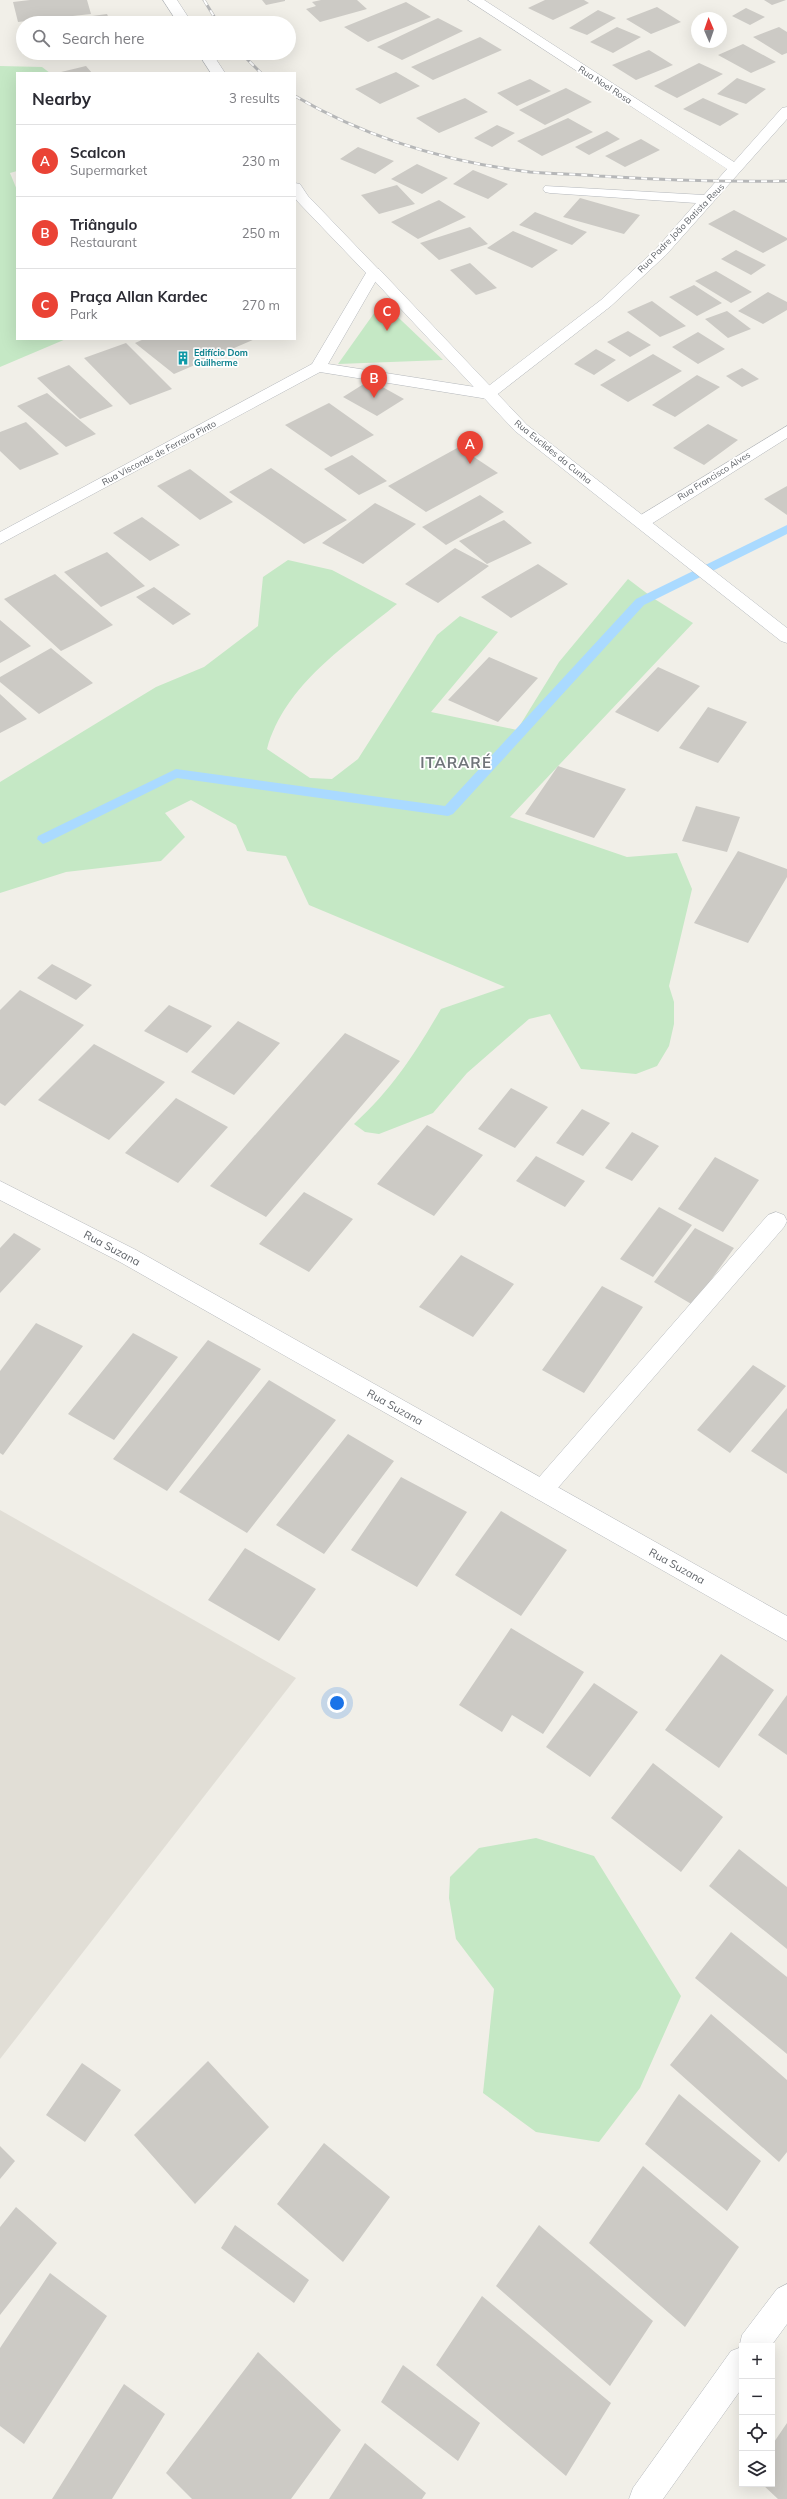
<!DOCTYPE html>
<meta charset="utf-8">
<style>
body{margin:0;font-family:Mulish,sans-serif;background:#f2f2f3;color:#2b2b33}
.controls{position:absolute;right:12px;bottom:12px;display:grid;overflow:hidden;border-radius:0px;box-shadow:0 4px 16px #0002}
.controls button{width:36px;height:36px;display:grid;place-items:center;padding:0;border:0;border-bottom:1px solid #e1e1e2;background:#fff;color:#2b2b33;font:20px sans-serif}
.compass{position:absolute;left:691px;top:12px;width:36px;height:36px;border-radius:50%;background:#fff;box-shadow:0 4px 16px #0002;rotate:358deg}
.you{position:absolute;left:337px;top:1703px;width:14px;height:14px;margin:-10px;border:3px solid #fff;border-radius:50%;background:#1a73e8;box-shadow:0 0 0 6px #1a73e833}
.badge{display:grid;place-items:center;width:26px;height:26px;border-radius:50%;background:#ea4335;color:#fff;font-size:13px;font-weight:700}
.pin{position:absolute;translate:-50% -33px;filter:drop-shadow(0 1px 2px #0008)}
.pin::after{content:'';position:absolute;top:21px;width:14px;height:12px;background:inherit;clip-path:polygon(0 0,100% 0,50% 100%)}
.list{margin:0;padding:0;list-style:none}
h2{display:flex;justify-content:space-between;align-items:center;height:52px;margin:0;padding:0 16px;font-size:17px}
h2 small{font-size:13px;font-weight:400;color:#7c7c81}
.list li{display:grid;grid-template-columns:26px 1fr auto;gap:12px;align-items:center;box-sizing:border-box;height:72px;padding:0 16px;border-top:1px solid #e1e1e2}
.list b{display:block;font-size:15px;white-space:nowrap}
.list p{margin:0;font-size:13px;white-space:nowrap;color:#7c7c81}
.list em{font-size:13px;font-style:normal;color:#7c7c81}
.icon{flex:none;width:22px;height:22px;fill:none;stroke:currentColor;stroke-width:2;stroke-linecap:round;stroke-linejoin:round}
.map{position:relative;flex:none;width:787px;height:2499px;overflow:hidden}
.search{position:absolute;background:#fff;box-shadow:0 4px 16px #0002;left:16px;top:16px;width:280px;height:44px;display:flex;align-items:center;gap:10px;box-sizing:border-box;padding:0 14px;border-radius:22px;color:#7c7c81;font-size:15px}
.panel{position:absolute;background:#fff;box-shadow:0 4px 16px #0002;left:16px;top:72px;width:280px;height:268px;border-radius:0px}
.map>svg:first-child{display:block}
.education{fill:#e1ded6}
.green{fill:#c5e8c5}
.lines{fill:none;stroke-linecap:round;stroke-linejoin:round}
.stream{fill:#aadaff;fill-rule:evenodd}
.building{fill:#cccac5}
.service-casing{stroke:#b5b8bc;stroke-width:1}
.minor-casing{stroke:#b5b8bc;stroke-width:1}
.tertiary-casing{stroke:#b5b8bc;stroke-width:1}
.secondary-casing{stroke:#b6babf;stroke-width:1}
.service{fill:#fff;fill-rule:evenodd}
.minor{fill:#fff;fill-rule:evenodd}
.tertiary{fill:#fff;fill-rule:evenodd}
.secondary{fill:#fff;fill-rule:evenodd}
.rail-casing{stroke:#b6b7b8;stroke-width:3}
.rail{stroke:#fff;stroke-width:2;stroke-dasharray:6;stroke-linecap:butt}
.labels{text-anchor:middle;stroke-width:3.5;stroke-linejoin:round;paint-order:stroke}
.far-street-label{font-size:9px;fill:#5f6368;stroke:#fff}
.far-culture-label{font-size:9px;font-weight:bold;fill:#0d838f;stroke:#fff;text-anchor:start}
.street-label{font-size:11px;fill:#5f6368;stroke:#fff}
.district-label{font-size:15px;font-weight:bold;letter-spacing:1px;fill:#70757a;stroke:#fff}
</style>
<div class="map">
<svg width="787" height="2499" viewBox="0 0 787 2499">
<rect width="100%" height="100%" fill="#f1efe8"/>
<path class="education" d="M 0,1510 L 296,1678 L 0,2059 Z"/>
<path class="green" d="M 0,66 L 42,67 L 50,73 L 17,73 L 17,171 L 10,173 L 17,190 L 17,339 L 66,339 L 0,367 Z
M 382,302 L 443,360 L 338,364 Z
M 288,560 L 332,570 L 397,604 C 347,645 285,684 267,749 L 310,778 L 332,779 L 358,759 L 437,635 L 460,616 L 498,632 L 431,712 L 517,730 L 559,662 L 628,579 L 653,598 L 693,623 L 510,817 L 627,857 L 677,853 L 692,889 L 669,986 L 674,1002 L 674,1024 L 669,1046 L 657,1066 L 636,1074 L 581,1069 L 550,1014 L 529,1019 L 467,1073 L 433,1113 L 379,1134 L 365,1132 L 354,1124 C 393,1088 414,1055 441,1009 L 505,987 L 309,905 L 286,856 L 247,851 L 236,825 L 191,800 L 165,813 L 185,837 L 161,861 L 66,872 L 0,893 L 0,782 L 156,687 L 204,667 L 258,626 L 263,577 Z
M 536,1838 L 594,1856 L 681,1996 L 640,2088 L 599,2142 L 536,2132 L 483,2093 L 494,1989 L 456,1939 L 449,1898 L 450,1877 L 479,1848 Z"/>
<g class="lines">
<path class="stream" d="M 787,525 L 787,534 L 644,605 L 453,814 L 448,816 L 177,778 L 48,842 L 43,844 L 37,839 L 38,836 L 176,769 L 445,806 L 636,599 Z"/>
</g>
<path class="building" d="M 30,0 L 87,0 L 91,14 L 18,22 L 13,2 Z
M 262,0 L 285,0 L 285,1 L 266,5 Z
M 321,0 L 357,0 L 367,9 L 320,22 L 306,9 L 316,6 L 312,2 Z
M 545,0 L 584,0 L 589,3 L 553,20 L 528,8 Z
M 764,0 L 786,0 L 772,5 Z
M 406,2 L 431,17 L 368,42 L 344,27 Z
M 657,7 L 681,22 L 651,34 L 626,19 Z
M 746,8 L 765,17 L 750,25 L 732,16 Z
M 598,10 L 616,18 L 587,35 L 569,28 Z
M 107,14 L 111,23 L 56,23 L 55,21 Z
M 438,18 L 463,31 L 402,60 L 377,47 Z
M 617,27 L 641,37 L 613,53 L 590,42 Z
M 779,27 L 787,32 L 787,53 L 782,55 L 753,37 Z
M 480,37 L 502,50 L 433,80 L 411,67 Z
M 743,44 L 776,62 L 751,73 L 718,55 Z
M 649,50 L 673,65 L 636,80 L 612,65 Z
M 699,63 L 723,74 L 677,98 L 654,86 Z
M 86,66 L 92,73 L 61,73 L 61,72 Z
M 396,72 L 420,86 L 380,104 L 355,89 Z
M 737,78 L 766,89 L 746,104 L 717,94 Z
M 530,79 L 551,91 L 517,106 L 497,93 Z
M 566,88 L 592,102 L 545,125 L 519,110 Z
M 465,98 L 488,112 L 439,133 L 416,118 Z
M 703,98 L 739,114 L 720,126 L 683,109 Z
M 568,118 L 593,132 L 542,156 L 517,141 Z
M 497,125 L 515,133 L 492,147 L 474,138 Z
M 607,131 L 620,139 L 589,155 L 575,147 Z
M 641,139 L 660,150 L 625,167 L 605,156 Z
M 358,147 L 394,161 L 375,174 L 340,159 Z
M 417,164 L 448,178 L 422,194 L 391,179 Z
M 473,170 L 508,184 L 488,199 L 453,184 Z
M 397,185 L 415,204 L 379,214 L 361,195 Z
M 580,198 L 640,215 L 624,234 L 563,217 Z
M 439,200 L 466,217 L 418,239 L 391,222 Z
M 734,210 L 787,238 L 787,240 L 763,253 L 708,224 Z
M 535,212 L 587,232 L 572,245 L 519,225 Z
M 470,227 L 488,244 L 439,260 L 420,243 Z
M 513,231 L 558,250 L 532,268 L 487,248 Z
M 736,250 L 766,265 L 751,275 L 721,259 Z
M 470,263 L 497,288 L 476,295 L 450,270 Z
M 716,271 L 752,292 L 731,303 L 695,281 Z
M 694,285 L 722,303 L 697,316 L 669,297 Z
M 768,292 L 787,302 L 787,310 L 763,324 L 738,311 Z
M 652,301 L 686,326 L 660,337 L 627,312 Z
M 727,311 L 751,329 L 728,338 L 705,319 Z
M 628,331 L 651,345 L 630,357 L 607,342 Z
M 698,332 L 725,349 L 698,364 L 672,347 Z
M 144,339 L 255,339 L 174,374 L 135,343 Z
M 126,343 L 172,389 L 130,405 L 84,358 Z
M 596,349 L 616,360 L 594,375 L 574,364 Z
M 653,354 L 682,371 L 628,402 L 600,385 Z
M 69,365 L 113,406 L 80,419 L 37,378 Z
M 742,368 L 759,379 L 742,387 L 726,376 Z
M 697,375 L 720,387 L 675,417 L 652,405 Z
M 370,380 L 404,399 L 377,416 L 343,397 Z
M 47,393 L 96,434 L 66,447 L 17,406 Z
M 329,403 L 374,435 L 331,457 L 285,425 Z
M 26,422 L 59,454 L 20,470 L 0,451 L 0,432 Z
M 708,424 L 738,440 L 704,465 L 673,448 Z
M 459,447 L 498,473 L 426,512 L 388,486 Z
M 352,455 L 387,481 L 359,495 L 324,469 Z
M 271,468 L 347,520 L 304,544 L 229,492 Z
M 190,469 L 233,502 L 200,520 L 157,486 Z
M 787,486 L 787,515 L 764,499 Z
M 480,495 L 504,512 L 446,545 L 422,527 Z
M 375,503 L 416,524 L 363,564 L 322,543 Z
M 142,517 L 180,545 L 150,561 L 113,533 Z
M 504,520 L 532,543 L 487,564 L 459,541 Z
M 455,548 L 489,566 L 438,603 L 405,584 Z
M 107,552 L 145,586 L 101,607 L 64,572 Z
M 538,564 L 568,584 L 511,618 L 481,597 Z
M 55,574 L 113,625 L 61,651 L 4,599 Z
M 154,587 L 191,614 L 173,625 L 136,597 Z
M 0,620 L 31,646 L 0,663 Z
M 51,648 L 93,683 L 39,714 L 0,682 L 0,677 Z
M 489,657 L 538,678 L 498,722 L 448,700 Z
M 658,667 L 700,686 L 658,732 L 615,712 Z
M 0,694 L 27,719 L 0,733 Z
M 708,707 L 747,722 L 718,763 L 679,748 Z
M 558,766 L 626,789 L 594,838 L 525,814 Z
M 696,806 L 740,817 L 727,852 L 682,841 Z
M 738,851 L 787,869 L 787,877 L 748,943 L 694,923 Z
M 52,964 L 92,985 L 76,1000 L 37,978 Z
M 20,990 L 84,1025 L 5,1106 L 0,1103 L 0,1010 Z
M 169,1005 L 212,1026 L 187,1053 L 144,1031 Z
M 238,1021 L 280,1043 L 234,1095 L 191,1072 Z
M 345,1033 L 400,1061 L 266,1217 L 210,1186 Z
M 94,1044 L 165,1082 L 109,1140 L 38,1100 Z
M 511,1088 L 548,1107 L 515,1148 L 478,1129 Z
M 176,1098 L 228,1127 L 178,1183 L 125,1153 Z
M 582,1109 L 610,1123 L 583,1156 L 556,1143 Z
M 427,1125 L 483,1155 L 434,1216 L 377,1184 Z
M 632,1132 L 659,1146 L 632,1181 L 605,1168 Z
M 536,1156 L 585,1181 L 565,1207 L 516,1181 Z
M 715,1157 L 759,1180 L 723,1232 L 678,1209 Z
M 304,1192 L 353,1219 L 309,1272 L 259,1244 Z
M 659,1207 L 692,1225 L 653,1277 L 620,1259 Z
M 695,1228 L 734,1248 L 693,1305 L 654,1282 Z
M 14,1233 L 41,1249 L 0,1293 L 0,1248 Z
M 461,1255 L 514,1284 L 473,1337 L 419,1307 Z
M 602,1286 L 643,1307 L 584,1393 L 542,1370 Z
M 36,1323 L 83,1346 L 3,1455 L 0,1453 L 0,1371 Z
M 133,1333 L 178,1357 L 114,1440 L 68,1414 Z
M 208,1340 L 261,1369 L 167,1491 L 113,1459 Z
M 753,1365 L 786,1386 L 730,1453 L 697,1430 Z
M 269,1380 L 336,1420 L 247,1533 L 179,1492 Z
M 787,1408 L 787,1474 L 751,1451 Z
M 348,1434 L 394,1461 L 324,1554 L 276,1525 Z
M 401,1477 L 467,1512 L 417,1587 L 351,1550 Z
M 501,1511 L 567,1550 L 521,1616 L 455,1575 Z
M 245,1548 L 316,1589 L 279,1641 L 208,1600 Z
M 511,1628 L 584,1672 L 543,1734 L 512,1715 L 502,1732 L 459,1705 Z
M 721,1654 L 774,1690 L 719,1768 L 665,1730 Z
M 594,1683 L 638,1712 L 590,1777 L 546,1747 Z
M 787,1695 L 787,1755 L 758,1735 Z
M 653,1763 L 723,1817 L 681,1872 L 611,1818 Z
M 739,1849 L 787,1887 L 787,1949 L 709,1886 Z
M 731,1932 L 787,1977 L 787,2054 L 695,1978 Z
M 711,2014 L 787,2080 L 787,2152 L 779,2162 L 670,2065 Z
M 208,2061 L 269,2127 L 195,2204 L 134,2135 Z
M 82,2063 L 121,2090 L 85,2142 L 46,2115 Z
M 679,2094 L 761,2161 L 727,2211 L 645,2144 Z
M 324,2143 L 390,2197 L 343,2262 L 277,2204 Z
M 0,2146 L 15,2161 L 0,2179 Z
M 643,2166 L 739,2247 L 685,2327 L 589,2243 Z
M 16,2207 L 57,2243 L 0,2315 L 0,2227 Z
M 235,2225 L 309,2280 L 294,2303 L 221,2248 Z
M 539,2225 L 653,2321 L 610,2386 L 496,2286 Z
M 50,2273 L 107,2316 L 24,2444 L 0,2426 L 0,2348 Z
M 482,2296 L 611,2403 L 566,2476 L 436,2365 Z
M 258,2352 L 341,2430 L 291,2499 L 192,2499 L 166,2473 Z
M 403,2365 L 480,2423 L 458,2461 L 381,2402 Z
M 124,2384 L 165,2414 L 112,2499 L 52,2499 Z
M 787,2423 L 787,2499 L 778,2499 L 762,2484 L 772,2484 L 772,2445 Z
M 365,2443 L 426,2493 L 422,2499 L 329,2499 Z"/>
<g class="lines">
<g class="service-casing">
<path id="service" d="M 776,1212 L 784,1215 L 787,1221 L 784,1227 L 550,1497 L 542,1501 L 534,1497 L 530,1490 L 534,1483 L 768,1215 Z"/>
</g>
<g class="minor-casing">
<path id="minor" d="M 468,0 L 484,0 L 734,162 L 782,108 L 787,107 L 787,119 L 666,255 L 611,306 L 494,397 L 488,399 L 480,394 L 482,391 L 601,300 L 656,249 L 696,203 L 550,193 L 545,192 L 543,189 L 545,186 L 704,195 L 727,169 Z
M 787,426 L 787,438 L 648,526 L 636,526 L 634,522 L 636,518 Z
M 0,1181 L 136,1250 L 787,1616 L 787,1641 L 120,1262 L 0,1200 Z
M 787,2284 L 787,2324 L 771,2346 L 742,2346 L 742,2388 L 663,2499 L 629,2499 L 633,2488 L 731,2351 L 739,2348 L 742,2335 L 777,2289 Z"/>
</g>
<g class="tertiary-casing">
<path id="tertiary" d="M 163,0 L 177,0 L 192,23 L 178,23 Z
M 198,53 L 212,53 L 225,73 L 211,73 Z
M 295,183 L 300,184 L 308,196 L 381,272 L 328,364 L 488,389 L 496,394 L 494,397 L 488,399 L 320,372 L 0,544 L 0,532 L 312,364 L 366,273 L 298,202 L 295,198 Z"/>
</g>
<g class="secondary-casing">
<path id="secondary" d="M 374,268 L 379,269 L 527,425 L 787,628 L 787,643 L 781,641 L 515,431 L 369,275 L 367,272 L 369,269 Z"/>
</g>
<use href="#service" class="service"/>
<use href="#minor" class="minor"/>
<use href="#tertiary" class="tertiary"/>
<use href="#secondary" class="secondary"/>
<g class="rail-casing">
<path id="rail" d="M 204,0 L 218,23
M 241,53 L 261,73
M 295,96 C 367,138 447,162 530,172 C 553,174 576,174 599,176 C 662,180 724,182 787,181"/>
</g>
<use href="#rail" class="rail"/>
</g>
<defs>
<g id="building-bare" transform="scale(1.08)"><path d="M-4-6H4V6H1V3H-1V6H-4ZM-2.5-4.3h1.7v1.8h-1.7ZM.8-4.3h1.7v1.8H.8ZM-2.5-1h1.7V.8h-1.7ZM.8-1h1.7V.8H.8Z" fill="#0f9aa8" stroke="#fff" stroke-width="2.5" paint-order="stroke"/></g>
</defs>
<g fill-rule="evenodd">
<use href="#building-bare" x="183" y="358"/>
</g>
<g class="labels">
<g class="far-street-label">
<text transform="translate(605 85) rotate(33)" y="3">Rua Noel Rosa</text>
<text transform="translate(681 228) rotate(-46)" y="3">Rua Padre João Batista Reus</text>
<text transform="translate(553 452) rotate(39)" y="3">Rua Euclides da Cunha</text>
<text transform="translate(159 453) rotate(-28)" y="3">Rua Visconde de Ferreira Pinto</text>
<text transform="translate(714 476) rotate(-32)" y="3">Rua Francisco Alves</text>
</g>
<g class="far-culture-label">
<text x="194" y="356">Edifício Dom<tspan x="194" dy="10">Guilherme</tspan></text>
</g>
<g class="street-label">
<text transform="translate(112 1248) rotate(28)" y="4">Rua Suzana</text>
<text transform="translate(395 1407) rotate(29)" y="4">Rua Suzana</text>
<text transform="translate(677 1566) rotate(29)" y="4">Rua Suzana</text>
</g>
<g class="district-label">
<text x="456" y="768">ITARARÉ</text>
</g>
</g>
</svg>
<div class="controls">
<button>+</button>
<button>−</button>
<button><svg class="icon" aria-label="locate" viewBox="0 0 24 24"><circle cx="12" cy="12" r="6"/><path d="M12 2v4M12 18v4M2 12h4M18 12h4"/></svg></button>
<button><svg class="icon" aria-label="layers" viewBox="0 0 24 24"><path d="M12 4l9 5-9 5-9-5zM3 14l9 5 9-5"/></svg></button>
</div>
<svg class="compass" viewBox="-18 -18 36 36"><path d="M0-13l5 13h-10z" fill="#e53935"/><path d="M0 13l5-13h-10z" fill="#7c7c81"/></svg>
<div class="you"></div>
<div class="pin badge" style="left:470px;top:464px">A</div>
<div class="pin badge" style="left:374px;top:398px">B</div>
<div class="pin badge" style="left:387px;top:331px">C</div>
<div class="search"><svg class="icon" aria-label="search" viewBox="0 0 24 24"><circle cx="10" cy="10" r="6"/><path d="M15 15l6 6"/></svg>Search here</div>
<section class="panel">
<h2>Nearby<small>3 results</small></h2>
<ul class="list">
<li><span class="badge">A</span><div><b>Scalcon</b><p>Supermarket</p></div><em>230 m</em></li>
<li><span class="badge">B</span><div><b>Triângulo</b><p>Restaurant</p></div><em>250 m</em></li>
<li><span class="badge">C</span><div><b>Praça Allan Kardec</b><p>Park</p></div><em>270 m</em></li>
</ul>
</section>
</div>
